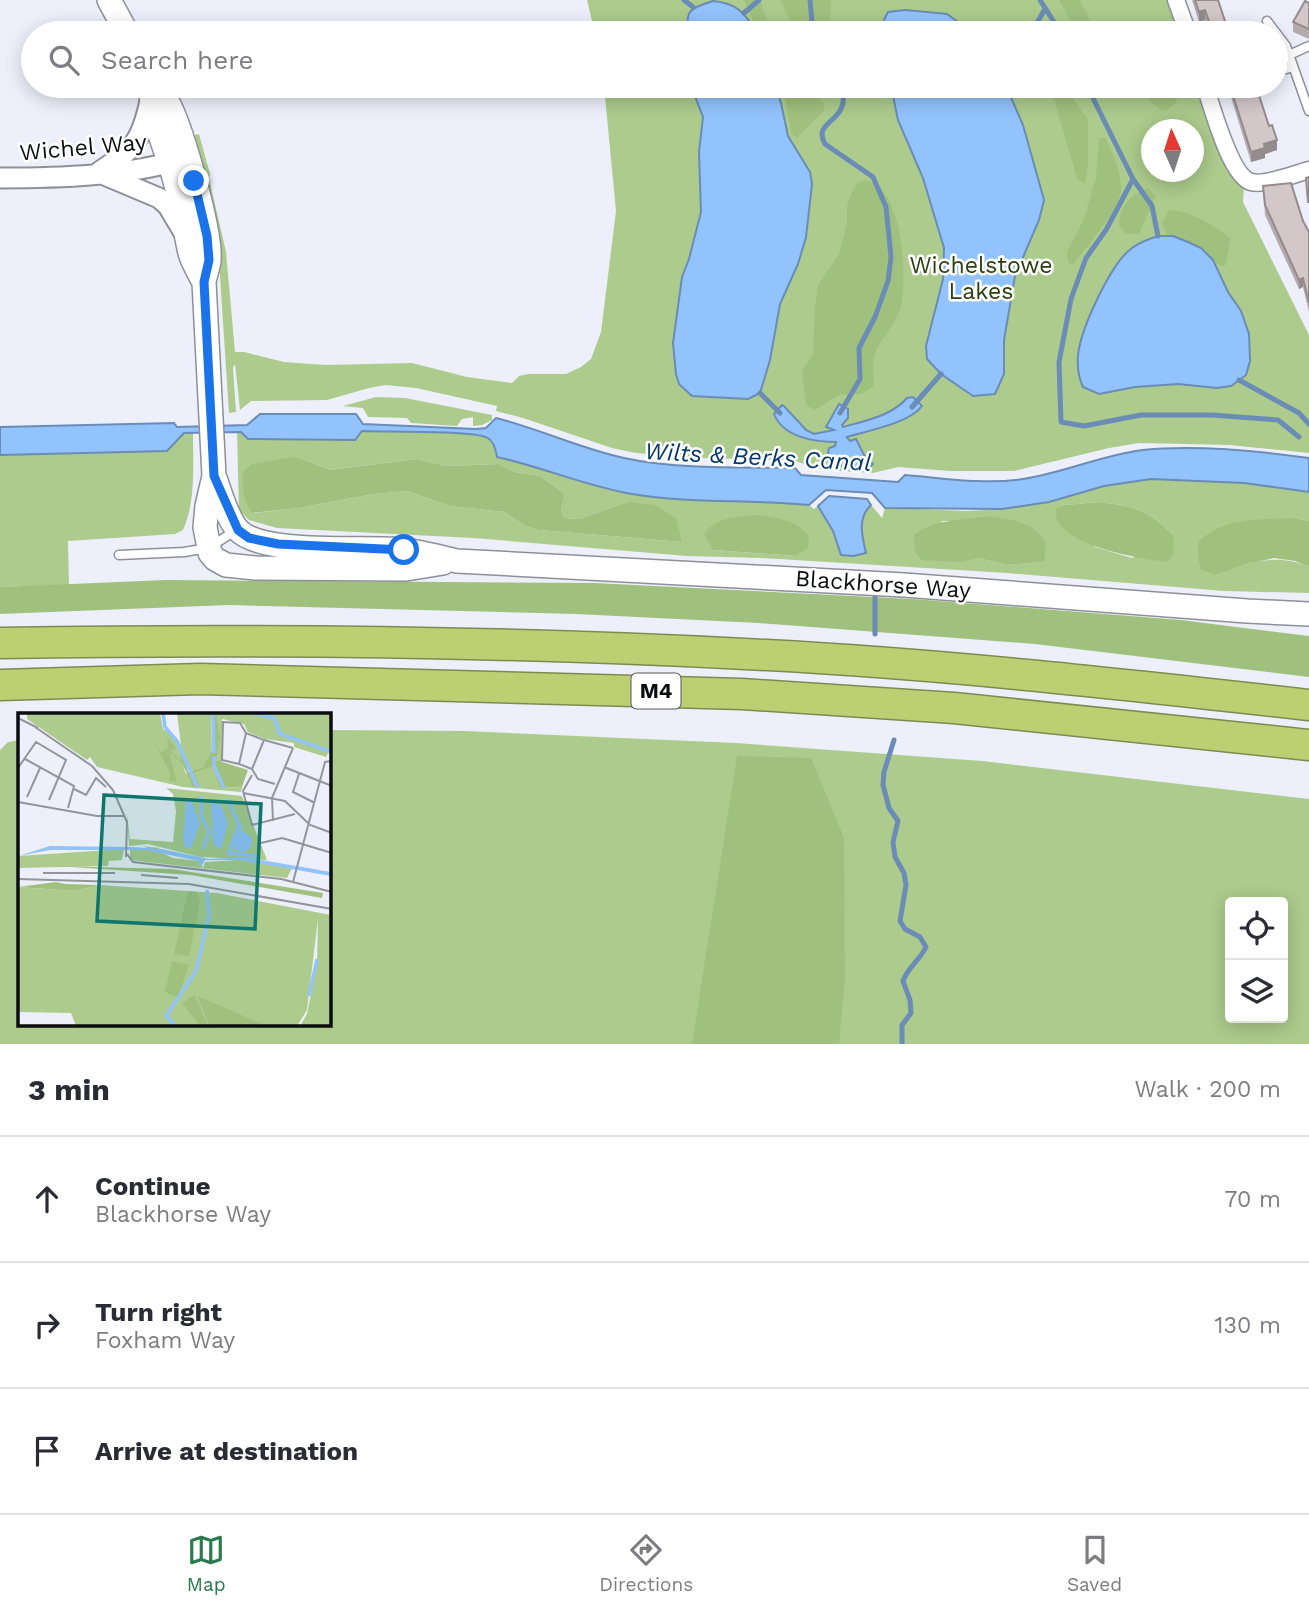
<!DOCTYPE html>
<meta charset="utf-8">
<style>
body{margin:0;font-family:"Work Sans",sans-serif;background:#f7f7f7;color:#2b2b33}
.controls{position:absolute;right:21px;bottom:21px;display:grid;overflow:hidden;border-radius:7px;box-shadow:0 4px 18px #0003}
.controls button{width:63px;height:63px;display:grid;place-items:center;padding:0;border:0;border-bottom:2px solid #e1e1e2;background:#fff;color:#2b2b33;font:35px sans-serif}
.compass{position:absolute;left:1141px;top:119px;width:63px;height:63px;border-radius:50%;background:#fff;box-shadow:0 4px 18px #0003;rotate:357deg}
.stop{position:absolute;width:21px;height:21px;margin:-16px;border:5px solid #1a73e8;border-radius:50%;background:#fff}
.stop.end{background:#1a73e8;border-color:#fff;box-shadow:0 2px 7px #0008}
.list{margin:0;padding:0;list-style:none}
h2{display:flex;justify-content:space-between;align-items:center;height:91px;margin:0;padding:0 28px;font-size:30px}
h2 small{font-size:23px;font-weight:400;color:#7c7c81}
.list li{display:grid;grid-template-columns:46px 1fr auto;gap:21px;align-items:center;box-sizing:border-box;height:126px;padding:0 28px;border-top:2px solid #e1e1e2}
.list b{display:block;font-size:26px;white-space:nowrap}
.list p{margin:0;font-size:23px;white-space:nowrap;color:#7c7c81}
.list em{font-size:23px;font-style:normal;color:#7c7c81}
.icon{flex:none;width:38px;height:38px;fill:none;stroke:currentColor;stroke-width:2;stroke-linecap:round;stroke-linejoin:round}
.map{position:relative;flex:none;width:1309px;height:1044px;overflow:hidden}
.search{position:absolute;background:#fff;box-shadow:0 4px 18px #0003;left:21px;right:21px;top:21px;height:77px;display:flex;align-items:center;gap:18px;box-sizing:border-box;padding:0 24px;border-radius:38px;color:#7c7c81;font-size:26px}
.sheet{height:469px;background:#fff}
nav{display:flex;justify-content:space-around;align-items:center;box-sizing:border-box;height:98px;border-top:2px solid #e1e1e2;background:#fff;font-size:19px;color:#7c7c81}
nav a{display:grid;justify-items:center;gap:4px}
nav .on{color:#297b4d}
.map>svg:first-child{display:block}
.green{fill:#accb8c;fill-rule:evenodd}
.forest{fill:#a0c17e}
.water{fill:#93c3fd;stroke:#6a8cb6;stroke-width:2}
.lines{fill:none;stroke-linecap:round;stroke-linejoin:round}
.stream{stroke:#6a8cb6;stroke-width:5}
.service-casing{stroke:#8e9099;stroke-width:11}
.minor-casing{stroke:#8e9099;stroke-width:19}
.tertiary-casing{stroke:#8e9099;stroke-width:23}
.secondary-casing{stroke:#8e9099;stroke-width:26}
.motorway-casing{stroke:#808a50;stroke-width:33}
.service{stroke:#fff;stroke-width:8}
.minor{stroke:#fff;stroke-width:16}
.tertiary{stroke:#fff;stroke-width:19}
.secondary{stroke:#fff;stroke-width:23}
.motorway{stroke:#bece72;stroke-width:30}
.wall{fill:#b5abae}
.shaded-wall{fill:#948b8d}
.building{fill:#d3c7ca;stroke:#948b8d;stroke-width:2}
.route{stroke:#1a73e8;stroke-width:9}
.labels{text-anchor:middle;stroke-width:5;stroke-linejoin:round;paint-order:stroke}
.shield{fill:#fff;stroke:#555658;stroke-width:2}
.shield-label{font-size:21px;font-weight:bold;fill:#0c0d10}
.street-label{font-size:23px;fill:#0c0d10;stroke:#fff}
.park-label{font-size:23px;fill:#2a3e0e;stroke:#fff}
.water-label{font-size:24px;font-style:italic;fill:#06386c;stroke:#fff}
.inset-river{fill:none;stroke:#93c3fd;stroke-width:3.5}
.inset-road{fill:none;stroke:#93959c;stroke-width:2}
.view{fill:#0f766e;fill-opacity:0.15;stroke:#0f766e;stroke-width:3.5}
.inset-edge{fill:none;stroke:#0c0d10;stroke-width:3.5}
</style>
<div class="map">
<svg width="1309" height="1044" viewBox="0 0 1309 1044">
<rect width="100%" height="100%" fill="#edf0fa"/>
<path class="green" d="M 587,0 L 1167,0 L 1179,33 L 595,33 Z
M 604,86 L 1198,86 L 1233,176 L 1244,187 L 1243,202 L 1309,335 L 1309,453 L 1229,445 L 1139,443 L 1109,448 L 1014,471 L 950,471 L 898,467 L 873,473 L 823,470 L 792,460 L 698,458 L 636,453 L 612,448 L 523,418 L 496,411 L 497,406 L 416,388 L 385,385 L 369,388 L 327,400 L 251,401 L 240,410 L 235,364 L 233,368 L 236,412 L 229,413 L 219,261 L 190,136 L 199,134 L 210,174 L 209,178 L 226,252 L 235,352 L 244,352 L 284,362 L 325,365 L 412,363 L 467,377 L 512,383 L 519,376 L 528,374 L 566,374 L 581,367 L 591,359 L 601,332 L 616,211 ZM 1152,130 L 1194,130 L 1194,172 L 1152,172 Z
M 376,397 L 405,398 L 492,415 L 492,420 L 482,425 L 473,426 L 473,417 L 462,419 L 457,426 L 411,423 L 407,418 L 368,417 L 363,408 L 343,406 Z
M 362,431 C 383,432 475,430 488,438 C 494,442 496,450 497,457 L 533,465 L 600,487 L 633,494 L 678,499 L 779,502 L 809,505 L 814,509 L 818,506 L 833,531 L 841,555 L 866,553 C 862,535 857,519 871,505 L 882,518 L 885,508 L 894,508 L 966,511 L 1002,509 L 1104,486 L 1151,479 L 1244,483 L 1309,492 L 1309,521 L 1296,518 L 1216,575 C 1248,563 1277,552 1309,567 L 1309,593 L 1224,591 L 1007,573 L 761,558 L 687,556 L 473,538 L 277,528 L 249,520 L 239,510 L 237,432 L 241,432 L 248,439 L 354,440 ZM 416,459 L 447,466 L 498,464 L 515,472 L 540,476 L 565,494 L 561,511 L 565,518 L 579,519 L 628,502 L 682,542 L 539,530 L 525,526 L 504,512 L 450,506 L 407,491 L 374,494 L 298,508 L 253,513 L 305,460 L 330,470 ZM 1099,502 C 1134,506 1149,510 1174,536 L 1132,558 L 1095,547 L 1065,505 ZM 984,516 L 1042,562 L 1007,565 L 978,558 L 941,521 L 959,521 ZM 807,548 L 796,556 L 713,550 Z
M 184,433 L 193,433 C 193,464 196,501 183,530 L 175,534 L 68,541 L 69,585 L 0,587 L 0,455 Z
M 329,730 L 465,731 L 736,743 L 982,761 L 1309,799 L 1309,1044 L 0,1044 L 0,750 L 8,742 L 19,740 L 19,1025 L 329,1025 ZM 1230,902 L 1283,902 L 1283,1018 L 1230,1018 Z"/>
<path class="forest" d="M 744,0 L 760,0 L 772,33 L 759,33 Z
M 780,0 L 831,0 L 830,27 L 835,33 L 795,33 L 793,25 Z
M 1059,0 L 1080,0 L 1096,33 L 1077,33 Z
M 780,86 C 805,86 816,81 825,109 L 797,138 L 791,133 L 785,96 Z
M 1047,86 L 1065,86 L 1088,120 L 1088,165 L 1085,184 L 1077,178 L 1055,103 Z
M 1140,86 L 1176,86 L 1180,92 L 1175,103 L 1167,110 L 1162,110 L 1153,104 L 1138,88 Z
M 1099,138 L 1105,138 C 1113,153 1122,173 1121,191 C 1120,208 1085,249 1073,265 L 1068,262 L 1067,252 L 1084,219 L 1096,178 Z
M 864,180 C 903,187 906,269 902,300 C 899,323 883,335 875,353 C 871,363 874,375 874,386 L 861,394 L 839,395 L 815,410 L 806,405 L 802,371 L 813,354 L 815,308 L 818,285 L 839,254 L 847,224 L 847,207 L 850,196 L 856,184 Z
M 1148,188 L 1156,196 L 1139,234 L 1126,234 L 1119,226 C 1120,206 1130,195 1148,188 Z
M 1169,210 C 1192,211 1213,225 1231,239 L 1225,266 L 1220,266 L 1201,248 L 1166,233 L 1162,223 Z
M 293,457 L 305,460 L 330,470 L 416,459 L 447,466 L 498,464 L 515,472 L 540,476 L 565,494 L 561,511 L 565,518 L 579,519 L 628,502 L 654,505 L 676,518 L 682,542 L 539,530 L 525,526 L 504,512 L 450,506 L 407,491 L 374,494 L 298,508 L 252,513 C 243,501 242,486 243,472 L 252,464 Z
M 1099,502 C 1134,506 1149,510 1174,536 L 1173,555 L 1167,562 C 1141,559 1050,545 1056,509 L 1065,505 Z
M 758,515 C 778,518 794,520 809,535 L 808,548 L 796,556 L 713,550 L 704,534 C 716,517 739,516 758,515 Z
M 984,516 C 1003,518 1036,521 1045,542 C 1046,547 1045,555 1045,560 L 1042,562 L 1007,565 L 978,558 L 959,562 L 921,560 L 915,551 L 914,535 C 935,519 958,521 984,516 Z
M 1296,518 L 1309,521 L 1309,567 L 1295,561 L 1274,558 L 1247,564 L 1216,575 L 1201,570 L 1198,557 L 1198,542 C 1226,516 1260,520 1296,518 Z
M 166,580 L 595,583 L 913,599 L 1181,620 L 1309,636 L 1309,677 L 1035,644 L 758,623 L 576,614 L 229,605 L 0,614 L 0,587 Z
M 737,756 L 811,758 L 844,838 L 845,980 L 839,1044 L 692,1044 Z"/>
<path class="water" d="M 713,1 C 736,3 746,13 756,33 L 689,33 C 684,9 692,8 713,1 Z
M 905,10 L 947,14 L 973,33 L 882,33 L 884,20 L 888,12 Z
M 691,86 L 775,86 L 781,103 L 788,136 L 810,172 L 812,184 L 806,237 L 798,264 L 780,304 L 770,360 L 760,393 L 748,399 L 692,396 L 679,384 L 676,374 L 673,343 L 682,277 L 689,259 L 701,212 L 699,152 L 703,117 Z
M 891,86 L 1006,86 L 1023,125 L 1044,200 L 1039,220 L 1015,276 L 1004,340 L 1004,374 L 995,394 L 973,396 L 941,374 L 927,359 L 926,346 L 943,279 L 944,248 L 923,178 L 898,120 Z
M 1158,236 L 1173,236 L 1188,242 L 1201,248 L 1213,260 L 1228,292 L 1241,311 L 1249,334 L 1250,361 L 1246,375 L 1231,386 L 1217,388 L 1178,384 L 1135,387 L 1099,394 L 1083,387 C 1078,376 1077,366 1078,355 C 1081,328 1111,263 1132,248 C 1140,242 1149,239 1158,236 Z
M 913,397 L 922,406 C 910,423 867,431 847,437 L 850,441 L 856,439 L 864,455 L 873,464 L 869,468 L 832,465 L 827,459 L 829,448 L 835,446 L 836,442 C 814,442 783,437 774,414 L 782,405 L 784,406 L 806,430 L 814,434 L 834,430 L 826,427 L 839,404 L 848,409 L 848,418 L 842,425 L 843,427 C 864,421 892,416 907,398 Z
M 260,414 L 356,414 L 363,424 L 476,429 L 486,428 L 496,418 C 540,429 581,449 624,458 C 680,470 739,467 795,468 L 801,475 L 898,482 L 905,475 C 943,478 984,485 1023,479 C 1063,473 1102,455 1143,450 C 1193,445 1259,451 1309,458 L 1309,492 L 1244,483 L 1151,479 L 1104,486 L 1049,502 L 1002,509 L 885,508 L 872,493 L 826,490 L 809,505 C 750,499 690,504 632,494 C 585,486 543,467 497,457 C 496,450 494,442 488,438 C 474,430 383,432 362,431 L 355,440 L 248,439 L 241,432 L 184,433 L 167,451 L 0,455 L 0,427 L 174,423 L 177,427 L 247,425 Z
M 829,496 L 867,499 L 871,505 C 857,518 862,536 866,553 L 853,556 L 841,555 L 833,531 L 818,506 Z"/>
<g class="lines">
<path class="stream" d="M 684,0 L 693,7
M 810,0 L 813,33
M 1040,0 L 1061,33
M 744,13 L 759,0
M 1031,33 L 1045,9
M 1087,86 L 1133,179 L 1152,206 L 1158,236
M 1133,179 L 1106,230 L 1086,258 L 1071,299 L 1059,362 L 1061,422 L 1084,426 L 1141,415 L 1212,415 L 1278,420 L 1299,437
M 1239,380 L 1299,413 L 1309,424
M 760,393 L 780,413
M 912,407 L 941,374
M 840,413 L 860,379 L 859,348 L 875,317 L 888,281 L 891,257 L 886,207 L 873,177 L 825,144 C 811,119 852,124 842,86
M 875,634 L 875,598
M 894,740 L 884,772 L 883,785 L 889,808 L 898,821 L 893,842 L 895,857 L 904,873 L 906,885 L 900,921 L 905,929 L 920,937 L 926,947 C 920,960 908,967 903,981 L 910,1000 L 911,1013 L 902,1025 L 902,1044"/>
<g class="service-casing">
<path id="service" d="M 1267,21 L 1286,46 L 1309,111
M 1289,55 L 1309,46
M 1276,72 L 1293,67
M 1208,94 L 1235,86
M 119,555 L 184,552 L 208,548 L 235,531"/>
</g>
<g class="minor-casing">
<path id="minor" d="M 1176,0 L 1188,33
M 1205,86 C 1212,106 1230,176 1251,182 C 1264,186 1295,174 1309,170"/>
</g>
<g class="tertiary-casing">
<path id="tertiary" d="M 99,172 C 134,149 141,142 150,101
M 102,174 L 159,198 L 168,206 L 183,231
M 0,178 C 59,178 127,176 183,159"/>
</g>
<g class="secondary-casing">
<path id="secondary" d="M 109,0 L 127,33
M 151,86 C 150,116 165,145 173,174 C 181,200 184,227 190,253 C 193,263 199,273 204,282
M 152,86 C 156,89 161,92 164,96 C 180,118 212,234 209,261 C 208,268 205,276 204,282 L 214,476 L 207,506 L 205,527 L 210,553 L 215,559 L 226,565 L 256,568 L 406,569 L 443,563
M 214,476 C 221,493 226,517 238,530 C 262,556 368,546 403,550 C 421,552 439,557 457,561 L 904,585 L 1247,611 L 1309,614"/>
</g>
<g class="motorway-casing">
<path id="motorway" d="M 0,643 C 248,639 497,641 745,654 C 933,663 1121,684 1309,705
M 0,685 L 200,679 L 742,694 L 954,708 L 1309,745"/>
</g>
<use href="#service" class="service"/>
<use href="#minor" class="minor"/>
<use href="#tertiary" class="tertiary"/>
<use href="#secondary" class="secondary"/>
<use href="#motorway" class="motorway"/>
</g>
<path class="wall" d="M 1192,0 L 1218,0 L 1229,33 L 1210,33 L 1205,20 L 1199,22 Z
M 1309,3 L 1309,39 L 1293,32 L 1293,22 Z
M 1230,86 L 1269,126 L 1277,150 L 1265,154 L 1265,158 L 1251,162 L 1230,94 Z
M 1263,186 L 1303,221 L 1309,232 L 1309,312 L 1303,287 L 1299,289 L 1265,215 Z"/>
<path class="shaded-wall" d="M 1205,10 L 1205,20 L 1199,22 L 1199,12 Z
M 1277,140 L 1277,150 L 1265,154 L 1265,158 L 1251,162 L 1251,152 L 1264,144 Z
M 1303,278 L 1303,287 L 1299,289 L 1299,280 Z"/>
<path class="building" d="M 1195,0 L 1218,0 L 1229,33 L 1213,33 L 1205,10 L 1199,12 Z
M 1305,1 L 1309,3 L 1309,29 L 1293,22 Z
M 1230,86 L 1256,86 L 1269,126 L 1272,125 L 1277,140 L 1264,144 L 1265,148 L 1251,152 Z
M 1309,177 L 1309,202 L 1308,202 L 1306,178 Z
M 1291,183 L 1303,221 L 1309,232 L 1309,303 L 1303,278 L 1299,280 L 1265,205 L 1263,186 Z"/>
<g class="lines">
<path class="route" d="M 194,181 L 207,236 L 209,260 L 204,282 L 214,476 L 238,530 L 249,538 L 278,544 L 404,550"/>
</g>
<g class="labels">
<rect class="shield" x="631.5" y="673.5" width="49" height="35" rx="5"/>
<g class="shield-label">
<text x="656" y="698">M4</text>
</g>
<g class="street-label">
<text transform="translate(83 147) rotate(-5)" y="8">Wichel Way</text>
<text transform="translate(883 584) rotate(4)" y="8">Blackhorse Way</text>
</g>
<g class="park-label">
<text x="981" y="273">Wichelstowe<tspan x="981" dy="26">Lakes</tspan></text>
</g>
<g class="water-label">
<text transform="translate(758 457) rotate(3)" y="8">Wilts &amp; Berks Canal</text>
</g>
</g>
<g transform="translate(18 713)">
<rect width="313" height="313" fill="#edf0fa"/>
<path d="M 9,0 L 142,0 L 145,16 L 158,24 L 163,33 L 159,0 L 193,0 L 194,43 L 185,54 L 171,59 L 166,40 L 162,40 L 167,59 L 181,74 L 177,60 L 195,54 L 203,75 L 224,74 L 223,79 L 165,74 L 79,54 L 72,44 L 69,47 L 9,6 ZM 198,0 L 313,0 L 313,35 L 308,44 L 276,34 L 276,30 L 247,26 L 230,19 L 226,11 L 204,6 L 204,50 L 198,47 ZM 148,75 L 224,83 L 249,147 L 182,144 L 130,131 L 111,133 L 109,100 L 112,126 L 155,129 L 158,98 L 155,81 ZM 124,133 L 142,135 L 138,137 L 155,145 L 181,148 L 185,155 L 187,149 L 221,147 L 275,153 L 269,165 L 112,147 L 112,136 L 135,137 ZM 106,136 L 104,147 L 91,148 L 90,153 L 0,155 L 0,143 ZM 82,172 L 199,180 L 313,202 L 313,313 L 282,313 L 289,301 L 299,250 L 300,206 L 289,297 L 279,313 L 58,313 L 53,300 L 0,299 L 0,174 L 57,178 Z" fill="#accb8c"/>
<path d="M 193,0 L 198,0 L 202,25 L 198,47 L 230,57 L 224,74 L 202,75 L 195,54 L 177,60 L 182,74 L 175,74 L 164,50 L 151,39 L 159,70 L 151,67 L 152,59 L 138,33 L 143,39 L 150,35 L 149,24 L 158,35 L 152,38 L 163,48 L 162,39 L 166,39 L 170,59 L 185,54 L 196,35 ZM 38,153 L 154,156 L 305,180 L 304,185 L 173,162 ZM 38,169 L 47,171 L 82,172 L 57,178 L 0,174 ZM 170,178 L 179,179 L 182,189 L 171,243 L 156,241 ZM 154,248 L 171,252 L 160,285 L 147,279 ZM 176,282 L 177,283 L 190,313 L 182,313 L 164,290 ZM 179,283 L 242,310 L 245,313 L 192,313 Z" fill="#a0c17e"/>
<path d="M 173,87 L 182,110 L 173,135 L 167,134 L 165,128 L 168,89 ZM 193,89 L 203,92 L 210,110 L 203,136 L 195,131 ZM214 129a10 10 0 1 1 20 0a10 10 0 1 1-20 0ZM 32,133 L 114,134 L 143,136 L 191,146 L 226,144 L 313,159 L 313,163 L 221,147 L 187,147 L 183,154 L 181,148 L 127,137 L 32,137 L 0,143 Z" fill="#93c3fd"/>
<path class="inset-river" d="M 145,0 L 147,14 L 159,28 L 180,75M 195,0 L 196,40M 235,0 L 256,5 L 262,21 L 314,39M 196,43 L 196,53 L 206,75M 183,83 L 184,104 L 191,119 L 185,136M 209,86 L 224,118M 221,111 L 211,140 L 239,143M 291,283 L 299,246M 158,313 L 148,303 L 178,258 L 191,202 L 189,177"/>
<path class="inset-road" d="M 0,5 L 20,15M 17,14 L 74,53 L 95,77 L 109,109 L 108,144M 246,27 L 275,35M 7,46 L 56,73 L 50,95M 221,51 L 204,47 L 205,9 L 222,10 L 228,20M 266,54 L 314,73M 0,55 L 18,29 L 48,47 L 31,87M 234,56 L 246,27 L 228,20 L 221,51 L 234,56 L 240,66 L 257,71M 281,61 L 275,79 L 297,90M 234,62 L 225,78 L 234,112 L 277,101M 56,76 L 68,82 L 78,65 L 88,74M 225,80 L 267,88 L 292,112 L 314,120M 9,84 L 22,55M 254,85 L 275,35M 254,85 L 255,108M 0,89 L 79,103 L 106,103M 264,125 L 314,140M 243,130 L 264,125M 109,141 L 115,149 L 263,166 L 314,179M 25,160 L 97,160M 123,162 L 160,165M 0,166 L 171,171 L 314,196M 275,169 L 307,49 L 314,48"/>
<path class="view" d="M 86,82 L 243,91 L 237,216 L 79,208 Z"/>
<rect width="313" height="313" class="inset-edge"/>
</g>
</svg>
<div class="controls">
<button><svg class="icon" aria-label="locate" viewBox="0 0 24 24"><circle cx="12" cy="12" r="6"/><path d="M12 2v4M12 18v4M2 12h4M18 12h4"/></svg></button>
<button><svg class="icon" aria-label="layers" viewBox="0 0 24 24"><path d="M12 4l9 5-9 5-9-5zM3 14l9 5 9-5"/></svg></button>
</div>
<svg class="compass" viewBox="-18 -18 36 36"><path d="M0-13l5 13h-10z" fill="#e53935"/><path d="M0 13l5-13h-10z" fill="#7c7c81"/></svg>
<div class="stop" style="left:404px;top:550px"></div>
<div class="stop end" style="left:194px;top:181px"></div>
<div class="search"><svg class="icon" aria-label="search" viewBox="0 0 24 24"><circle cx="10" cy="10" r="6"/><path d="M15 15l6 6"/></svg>Search here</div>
</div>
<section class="sheet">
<h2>3 min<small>Walk · 200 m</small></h2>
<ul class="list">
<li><svg class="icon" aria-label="ahead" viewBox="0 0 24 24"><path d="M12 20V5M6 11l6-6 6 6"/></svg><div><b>Continue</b><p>Blackhorse Way</p></div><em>70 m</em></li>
<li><svg class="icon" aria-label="right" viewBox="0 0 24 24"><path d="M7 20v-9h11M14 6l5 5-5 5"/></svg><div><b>Turn right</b><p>Foxham Way</p></div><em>130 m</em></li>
<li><svg class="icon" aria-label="arrive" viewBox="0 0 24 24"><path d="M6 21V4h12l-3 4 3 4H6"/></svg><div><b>Arrive at destination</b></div></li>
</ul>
</section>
<nav>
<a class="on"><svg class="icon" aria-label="map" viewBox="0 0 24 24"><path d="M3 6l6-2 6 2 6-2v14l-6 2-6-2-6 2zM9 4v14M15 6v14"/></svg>Map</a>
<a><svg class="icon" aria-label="directions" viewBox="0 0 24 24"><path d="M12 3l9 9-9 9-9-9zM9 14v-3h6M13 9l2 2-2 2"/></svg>Directions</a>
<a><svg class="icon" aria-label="saved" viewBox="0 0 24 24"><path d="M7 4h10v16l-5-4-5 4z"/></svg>Saved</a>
</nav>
